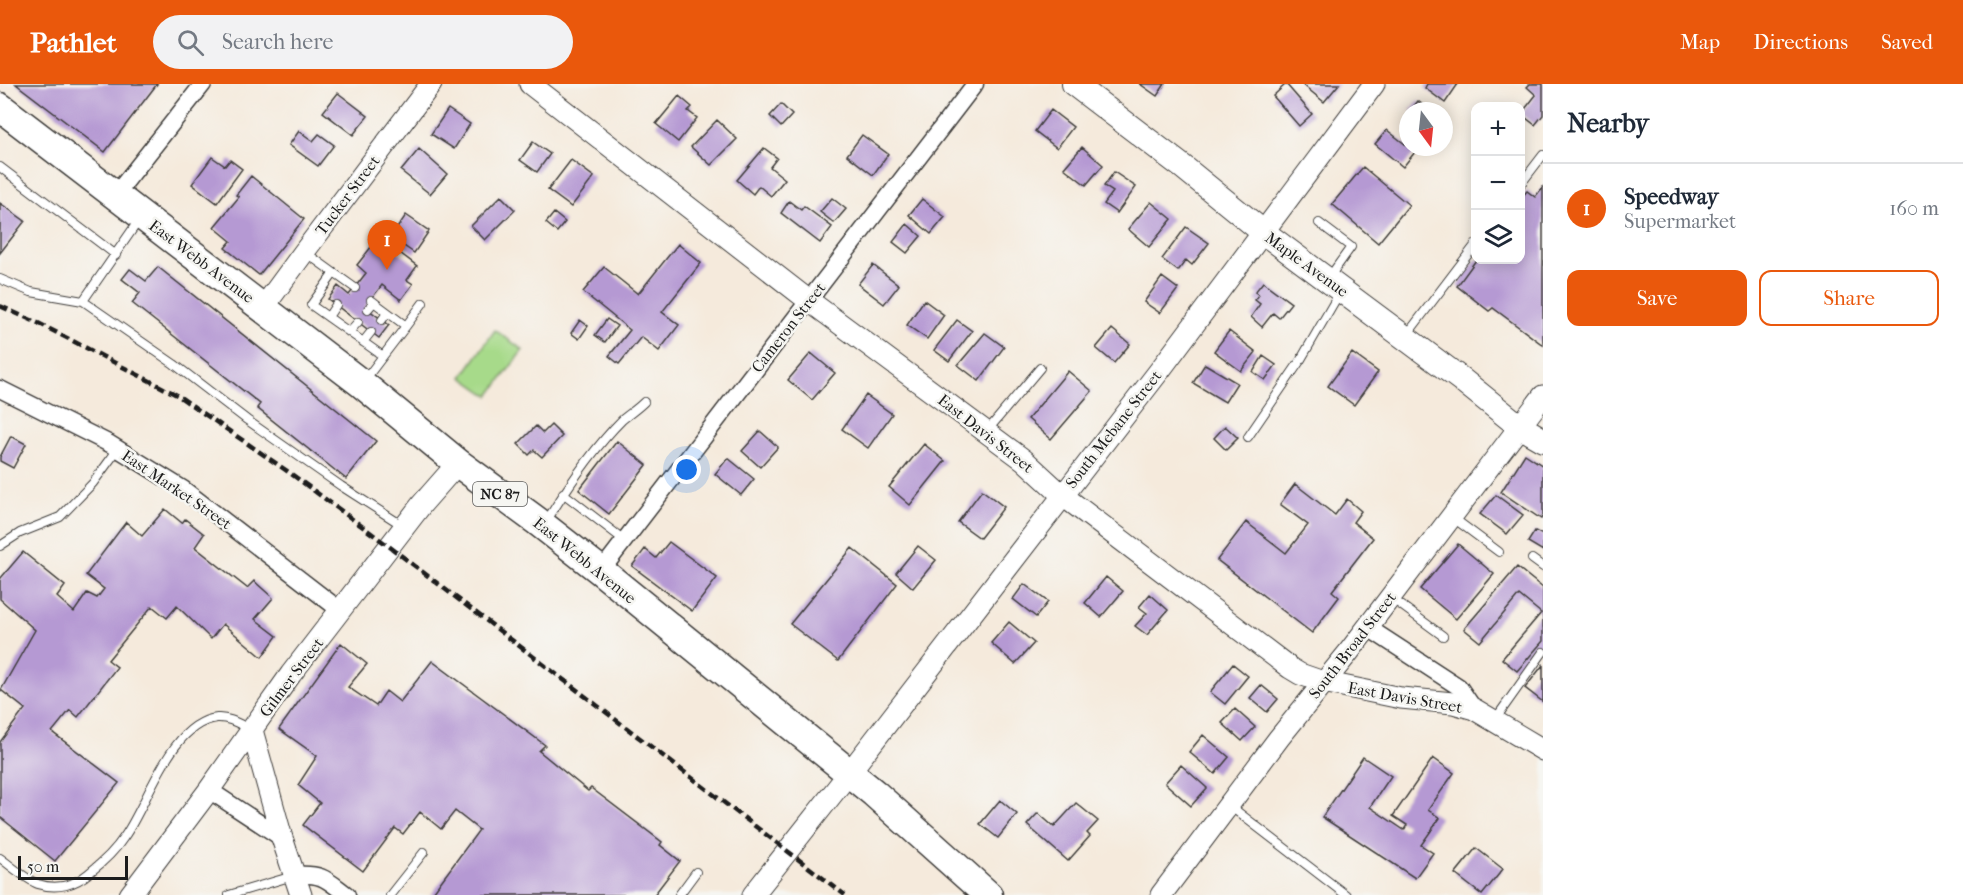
<!DOCTYPE html>
<meta charset="utf-8">
<style>
body{margin:0;font-family:"IM FELL French Canon",serif;background:#f2f2f3;color:#1f2937}
.controls{position:absolute;right:18px;top:18px;display:grid;overflow:hidden;border-radius:12px;box-shadow:0 3px 15px #0003}
.controls button{width:54px;height:54px;display:grid;place-items:center;padding:0;border:0;border-bottom:2px solid #e0e1e3;background:#fff;color:#1f2937;font:30px sans-serif}
.compass{position:absolute;left:1399px;top:18px;width:54px;height:54px;border-radius:50%;background:#fff;box-shadow:0 3px 15px #0003;rotate:165deg}
.scale{position:absolute;left:18px;bottom:15px;width:110px;box-sizing:border-box;padding-left:6px;border:3px solid #1c1c1c;border-top:0;font-size:16px;line-height:21px;white-space:nowrap;color:#1c1c1c;-webkit-text-stroke:4px #f6f6f2;paint-order:stroke}
.you{position:absolute;left:687px;top:386px;width:21px;height:21px;margin:-15px;border:4px solid #fff;border-radius:50%;background:#1a73e8;box-shadow:0 0 0 9px #1a73e833}
.badge{display:grid;place-items:center;width:39px;height:39px;border-radius:50%;background:#ea580c;color:#fff;font-size:20px;font-weight:700}
.pin{position:absolute;translate:-50% -50px;filter:drop-shadow(0 2px 3px #0008)}
.pin::after{content:'';position:absolute;top:32px;width:21px;height:18px;background:inherit;clip-path:polygon(0 0,100% 0,50% 100%)}
.list{margin:0;padding:0;list-style:none}
h2{display:flex;justify-content:space-between;align-items:center;height:78px;margin:0;padding:0 24px;font-size:26px}
h2 small{font-size:20px;font-weight:400;color:#747a83}
.list li{display:grid;grid-template-columns:39px 1fr auto;gap:18px;align-items:center;box-sizing:border-box;height:90px;padding:0 24px;border-top:2px solid #e0e1e3}
.list b{display:block;font-size:22px;white-space:nowrap}
.list p{margin:0;font-size:20px;white-space:nowrap;color:#747a83}
.list em{font-size:20px;font-style:normal;color:#747a83}
.actions{display:flex;gap:12px;padding:18px 24px}
.actions a{flex:1;padding:14px 0;border:2px solid #ea580c;border-radius:12px;text-align:center;font-size:21px;color:#ea580c}
.actions .main{background:#ea580c;color:#fff}
.icon{flex:none;width:33px;height:33px;fill:none;stroke:currentColor;stroke-width:2;stroke-linecap:round;stroke-linejoin:round}
.map{position:relative;flex:none;width:1543px;height:811px;overflow:hidden}
header{display:flex;align-items:center;gap:36px;box-sizing:border-box;height:84px;padding:0 30px;background:#ea580c;color:#fff}
header strong{font-size:28px}
nav{display:flex;gap:33px;margin-inline-start:auto;font-size:21px}
.search{width:420px;height:54px;background:#f2f2f3;display:flex;align-items:center;gap:15px;box-sizing:border-box;padding:0 21px;border-radius:33px;color:#747a83;font-size:22px}
main{display:flex}
aside{flex:1;background:#fff}
.map>svg:first-child{display:block}
.green{fill:#a7da8a;stroke:#627b53;stroke-width:1.5}
.building{fill:#b599d3}
.lines{fill:none;stroke-linecap:round;stroke-linejoin:round}
.service-casing{stroke:#3d3b39;stroke-width:10}
.minor-casing{stroke:#3d3b39;stroke-width:19}
.tertiary-casing{stroke:#3d3b39;stroke-width:23}
.secondary-casing{stroke:#3d3b39;stroke-width:26}
.trunk-casing{stroke:#3d3b39;stroke-width:31}
.service{stroke:#fff;stroke-width:8}
.minor{stroke:#fff;stroke-width:16}
.tertiary{stroke:#fff;stroke-width:21}
.secondary{stroke:#fff;stroke-width:24}
.trunk{stroke:#fff;stroke-width:28}
.rail{stroke:#1c1c1c;stroke-width:4.5;stroke-dasharray:9 4.5;stroke-linecap:butt}
.labels{text-anchor:middle;stroke-width:5;stroke-linejoin:round;paint-order:stroke}
.shield{fill:#f6f6f2;stroke:#5d5d5c;stroke-width:1.5}
.shield-label{font-size:15px;font-weight:bold;fill:#1c1c1c}
.street-label{font-size:16px;fill:#1c1c1c;stroke:#f6f6f2}
</style>
<header>
<strong>Pathlet</strong>
<div class="search"><svg class="icon" aria-label="search" viewBox="0 0 24 24"><circle cx="10" cy="10" r="6"/><path d="M15 15l6 6"/></svg>Search here</div>
<nav><a>Map</a><a>Directions</a><a>Saved</a></nav>
</header>
<main>
<div class="map">
<svg width="1543" height="811" viewBox="0 0 1543 811">
<rect width="100%" height="100%" fill="#f6f6f2"/>
<filter id="ink" filterUnits="userSpaceOnUse"><feTurbulence type="fractalNoise" baseFrequency=".0167" numOctaves="2"/><feDisplacementMap in="SourceGraphic" scale="12" xChannelSelector="R" yChannelSelector="G"/><feConvolveMatrix kernelMatrix="1 2 1 2 8 2 1 2 1" color-interpolation-filters="sRGB"/></filter>
<filter id="wash" filterUnits="userSpaceOnUse"><feTurbulence type="fractalNoise" baseFrequency=".008" numOctaves="4" result="noise"/><feDisplacementMap in="SourceGraphic" scale="24" xChannelSelector="R" yChannelSelector="G"/><feGaussianBlur stdDeviation="1.35" result="paint"/><feColorMatrix in="noise" values="0 0 0 0 0 0 0 0 0 0 0 0 0 0 0 0 0 1.4 0 .05"/><feComposite in="paint" operator="in"/></filter>
<g filter="url(#wash)">
<rect width="100%" height="100%" fill="#f5eadc"/>
<path class="green" d="M 495,246 L 523,266 L 489,312 L 462,293 Z"/>
<g id="blocks">
<path class="building" d="M 16,0 L 157,0 L 105,68 Z
M 1140,0 L 1165,0 L 1157,12 Z
M 1286,0 L 1312,30 L 1299,42 L 1273,12 Z
M 1302,0 L 1339,0 L 1324,18 Z
M 1427,0 L 1458,0 L 1445,19 L 1425,4 Z
M 1530,0 L 1543,0 L 1543,31 L 1535,41 L 1521,30 L 1536,11 L 1527,3 Z
M 338,9 L 368,32 L 353,51 L 323,28 Z
M 679,12 L 692,23 L 688,27 L 697,34 L 678,58 L 656,40 Z
M 1418,17 L 1430,27 L 1410,27 Z
M 781,20 L 792,31 L 781,43 L 770,32 Z
M 448,25 L 470,40 L 454,65 L 431,50 Z
M 1051,26 L 1073,43 L 1057,64 L 1035,47 Z
M 717,36 L 737,55 L 711,81 L 691,63 Z
M 1387,46 L 1415,68 L 1403,83 L 1375,60 Z
M 299,47 L 313,57 L 319,50 L 334,61 L 318,82 L 289,61 Z
M 862,51 L 888,70 L 873,91 L 847,71 Z
M 533,58 L 550,70 L 537,88 L 520,76 Z
M 1082,63 L 1103,81 L 1086,101 L 1064,84 Z
M 764,64 L 777,74 L 770,83 L 785,95 L 771,112 L 759,102 L 753,110 L 737,96 Z
M 419,65 L 447,90 L 430,110 L 401,87 Z
M 212,73 L 225,82 L 230,76 L 242,85 L 217,119 L 192,100 Z
M 571,76 L 594,93 L 571,123 L 548,106 Z
M 1363,83 L 1409,121 L 1378,159 L 1332,120 Z
M 1114,88 L 1136,103 L 1117,129 L 1104,120 L 1113,108 L 1104,102 Z
M 251,92 L 304,135 L 259,191 L 225,164 L 231,157 L 214,143 L 239,113 L 236,111 Z
M 1543,103 L 1543,261 L 1493,224 L 1489,227 L 1457,202 L 1476,176 L 1520,176 L 1520,115 L 1527,107 L 1535,113 Z
M 501,112 L 515,126 L 485,156 L 471,142 Z
M 832,114 L 846,125 L 834,139 L 820,128 Z
M 922,115 L 945,133 L 931,150 L 909,131 Z
M 789,117 L 801,126 L 804,122 L 832,143 L 820,159 L 781,129 Z
M 1151,118 L 1172,135 L 1149,163 L 1128,145 Z
M 0,119 L 25,137 L 0,169 Z
M 554,129 L 565,138 L 557,148 L 546,139 Z
M 406,131 L 429,147 L 414,169 L 391,153 Z
M 907,140 L 921,152 L 907,169 L 893,158 Z
M 1186,143 L 1209,159 L 1192,181 L 1186,176 L 1178,187 L 1162,175 Z
M 379,153 L 417,182 L 407,196 L 413,200 L 401,216 L 382,201 L 365,223 L 389,241 L 379,254 L 328,215 L 338,202 L 349,211 L 366,189 L 357,181 Z
M 678,160 L 701,179 L 662,228 L 679,241 L 659,267 L 641,253 L 619,280 L 609,272 L 630,246 L 583,208 L 604,183 L 638,210 Z
M 873,181 L 899,201 L 884,220 L 858,200 Z
M 158,183 L 376,357 L 346,395 L 257,324 L 260,320 L 132,219 L 140,209 L 122,195 L 130,185 L 146,197 Z
M 1162,193 L 1178,205 L 1160,229 L 1144,218 Z
M 1263,198 L 1291,219 L 1279,234 L 1273,229 L 1262,243 L 1251,233 L 1260,220 L 1255,216 L 1259,211 L 1255,208 Z
M 924,216 L 944,231 L 927,255 L 907,241 Z
M 607,235 L 617,242 L 605,258 L 595,251 Z
M 580,236 L 588,242 L 579,255 L 571,249 Z
M 957,236 L 972,247 L 949,277 L 934,266 Z
M 1112,245 L 1130,260 L 1114,279 L 1096,264 Z
M 1229,247 L 1256,268 L 1241,287 L 1214,267 Z
M 985,249 L 1004,263 L 979,297 L 958,281 Z
M 811,269 L 835,289 L 812,316 L 788,296 Z
M 1352,269 L 1378,288 L 1354,321 L 1328,302 Z
M 1263,272 L 1276,281 L 1265,296 L 1253,288 Z
M 1205,280 L 1237,299 L 1225,318 L 1193,299 Z
M 1068,287 L 1092,307 L 1051,355 L 1028,335 Z
M 866,311 L 892,330 L 868,364 L 842,345 Z
M 551,341 L 562,352 L 542,373 L 534,366 L 529,371 L 518,360 L 536,342 L 543,349 Z
M 1225,342 L 1238,354 L 1226,366 L 1214,354 Z
M 760,347 L 778,363 L 760,383 L 742,367 Z
M 11,352 L 26,360 L 13,384 L 0,377 L 0,373 Z
M 617,357 L 647,381 L 609,430 L 579,406 Z
M 924,360 L 945,377 L 910,421 L 889,403 Z
M 1525,370 L 1543,382 L 1543,432 L 1541,435 L 1501,408 Z
M 728,374 L 754,395 L 741,411 L 715,390 Z
M 1295,400 L 1335,431 L 1347,415 L 1361,427 L 1353,438 L 1373,454 L 1332,507 L 1339,513 L 1312,549 L 1217,476 L 1246,438 L 1286,469 L 1308,441 L 1280,420 Z
M 982,406 L 1004,423 L 980,454 L 958,438 Z
M 1496,411 L 1523,431 L 1507,450 L 1480,430 Z
M 165,425 L 182,439 L 185,435 L 204,450 L 195,463 L 247,504 L 254,497 L 273,514 L 255,535 L 277,552 L 262,573 L 223,540 L 211,555 L 177,522 L 167,534 L 152,522 L 108,576 L 117,583 L 78,633 L 70,626 L 52,648 L 119,699 L 55,777 L 0,733 L 0,658 L 25,625 L 1,606 L 35,546 L 0,515 L 0,495 L 23,468 L 65,502 L 57,513 L 74,528 L 87,509 L 97,514 L 104,505 L 86,491 L 126,438 L 142,452 Z
M 1535,447 L 1543,451 L 1543,467 L 1528,458 Z
M 669,458 L 717,494 L 692,527 L 632,482 L 645,465 L 656,474 Z
M 1458,460 L 1494,490 L 1456,535 L 1420,505 Z
M 918,462 L 936,476 L 913,504 L 896,489 Z
M 852,464 L 897,500 L 838,577 L 790,540 Z
M 1517,483 L 1543,504 L 1543,557 L 1517,587 L 1502,575 L 1541,529 L 1519,511 L 1480,558 L 1464,545 Z
M 1106,493 L 1123,507 L 1101,533 L 1085,519 Z
M 1024,500 L 1048,518 L 1036,533 L 1013,515 Z
M 1150,510 L 1168,526 L 1147,551 L 1135,542 L 1147,529 L 1139,523 Z
M 1009,538 L 1034,559 L 1015,580 L 991,559 Z
M 341,559 L 367,580 L 348,603 L 376,622 L 386,607 L 400,618 L 432,577 L 545,661 L 539,667 L 588,707 L 591,704 L 662,758 L 660,761 L 680,777 L 654,811 L 431,811 L 479,746 L 455,727 L 441,745 L 420,728 L 403,750 L 395,744 L 363,787 L 303,741 L 320,719 L 298,701 L 317,672 L 279,645 Z
M 1233,580 L 1248,592 L 1225,620 L 1210,608 Z
M 1543,581 L 1543,618 L 1525,604 Z
M 1261,601 L 1278,615 L 1267,628 L 1250,614 Z
M 1235,625 L 1255,643 L 1242,657 L 1222,639 Z
M 1203,651 L 1229,673 L 1215,690 L 1189,668 Z
M 1363,673 L 1391,692 L 1370,723 L 1404,746 L 1407,741 L 1393,732 L 1433,674 L 1454,689 L 1428,726 L 1440,734 L 1421,761 L 1433,769 L 1415,794 L 1322,733 Z
M 1181,681 L 1207,704 L 1191,722 L 1165,699 Z
M 1000,716 L 1017,730 L 998,754 L 980,740 Z
M 1076,719 L 1098,737 L 1087,749 L 1090,752 L 1068,777 L 1027,741 L 1038,729 L 1054,743 Z
M 1476,764 L 1503,785 L 1482,811 L 1455,790 Z"/>
</g>
</g>
<g filter="url(#ink)">
<use href="#blocks" fill-opacity="0" stroke="#3d3b39" stroke-width="1.5"/>
<g class="lines">
<g class="service-casing">
<path id="service" d="M 0,83 L 116,171
M 1520,101 L 1543,71
M 139,136 L 83,217 L 174,280 L 247,336 L 341,402 L 405,443
M 1319,139 L 1351,163 L 1328,195
M 305,168 L 334,189 L 311,221 L 383,272 L 364,297
M 334,189 L 355,204
M 0,195 L 31,208 L 83,217
M 371,216 L 406,242 L 383,272
M 368,225 L 374,218
M 328,233 L 336,221
M 382,236 L 387,229
M 406,242 L 423,219
M 349,248 L 358,238
M 1406,252 L 1476,160
M 363,258 L 371,248
M 987,347 L 1040,284
M 1248,353 L 1300,277 L 1340,208
M 563,409 L 624,456
M 1452,433 L 1499,468
M 546,438 C 568,402 592,366 622,336 C 629,330 637,325 644,318
M 0,462 L 20,449 L 60,433 L 93,399 L 118,365
M 1532,475 L 1543,483
M 1390,513 L 1443,552
M 1494,637 L 1543,568
M 1230,722 L 1346,811
M 0,774 C 10,781 27,796 38,800 C 57,806 75,801 89,789 C 102,779 115,767 124,753 C 148,720 170,639 217,634 C 229,633 241,641 252,646
M 229,811 L 293,792
M 390,811 L 424,768
M 679,811 L 696,788"/>
</g>
<g class="minor-casing">
<path id="minor" d="M 116,110 L 203,0
M 0,305 L 110,360 L 183,405 L 341,527
M 601,487 L 975,0
M 1367,543 L 1459,603 L 1474,625
M 209,706 L 282,754
M 296,791 C 323,789 327,796 347,811"/>
</g>
<g class="tertiary-casing">
<path id="tertiary" d="M 530,0 L 808,216 L 1024,376 L 1062,411 L 1290,584 L 1300,590 L 1323,598 L 1401,614 L 1453,619 L 1474,625 L 1543,666
M 263,224 L 304,168 L 431,0
M 252,646 L 282,754 L 301,811
M 130,811 L 209,706 L 291,590 L 422,420 L 458,379
M 753,811 L 849,689 L 1160,286 L 1374,0
M 1161,811 L 1279,654 L 1348,569 L 1543,312"/>
</g>
<g class="secondary-casing">
<path id="secondary" d="M 1074,0 L 1183,83 L 1263,148 L 1462,296 L 1519,342 L 1543,356"/>
</g>
<g class="trunk-casing">
<path id="trunk" d="M 0,23 L 362,300 L 458,379 L 537,437 L 601,487 L 874,709 L 988,811"/>
</g>
<use href="#service" class="service"/>
<use href="#minor" class="minor"/>
<use href="#tertiary" class="tertiary"/>
<use href="#secondary" class="secondary"/>
<use href="#trunk" class="trunk"/>
<path class="rail" d="M 0,222 L 38,239 L 177,311 L 290,389 L 390,463 L 845,811"/>
</g>
</g>
<g class="labels">
<rect class="shield" x="473" y="398" width="54" height="24" rx="4.5"/>
<g class="shield-label">
<text x="500" y="415">NC 87</text>
</g>
<g class="street-label">
<text transform="translate(347 111) rotate(-53)" y="6">Tucker Street</text>
<text transform="translate(202 177) rotate(37)" y="6">East Webb Avenue</text>
<text transform="translate(1307 180) rotate(36)" y="6">Maple Avenue</text>
<text transform="translate(788 243) rotate(-52)" y="6">Cameron Street</text>
<text transform="translate(1113 345) rotate(-52)" y="6">South Mebane Street</text>
<text transform="translate(986 349) rotate(38)" y="6">East Davis Street</text>
<text transform="translate(177 405) rotate(34)" y="6">East Market Street</text>
<text transform="translate(585 476) rotate(39)" y="6">East Webb Avenue</text>
<text transform="translate(1352 561) rotate(-52)" y="6">South Broad Street</text>
<text transform="translate(291 593) rotate(-53)" y="6">Gilmer Street</text>
<text transform="translate(1405 613) rotate(10)" y="6">East Davis Street</text>
</g>
</g>
</svg>
<div class="controls">
<button>+</button>
<button>−</button>
<button><svg class="icon" aria-label="layers" viewBox="0 0 24 24"><path d="M12 4l9 5-9 5-9-5zM3 14l9 5 9-5"/></svg></button>
</div>
<svg class="compass" viewBox="-18 -18 36 36"><path d="M0-13l5 13h-10z" fill="#e53935"/><path d="M0 13l5-13h-10z" fill="#747a83"/></svg>
<div class="scale">50 m</div>
<div class="you"></div>
<div class="pin badge" style="left:387px;top:186px">1</div>
</div>
<aside>
<h2>Nearby<small></small></h2>
<ul class="list">
<li><span class="badge">1</span><div><b>Speedway</b><p>Supermarket</p></div><em>160 m</em></li>
</ul>
<div class="actions"><a class="main">Save</a><a>Share</a></div>
</aside>
</main>
